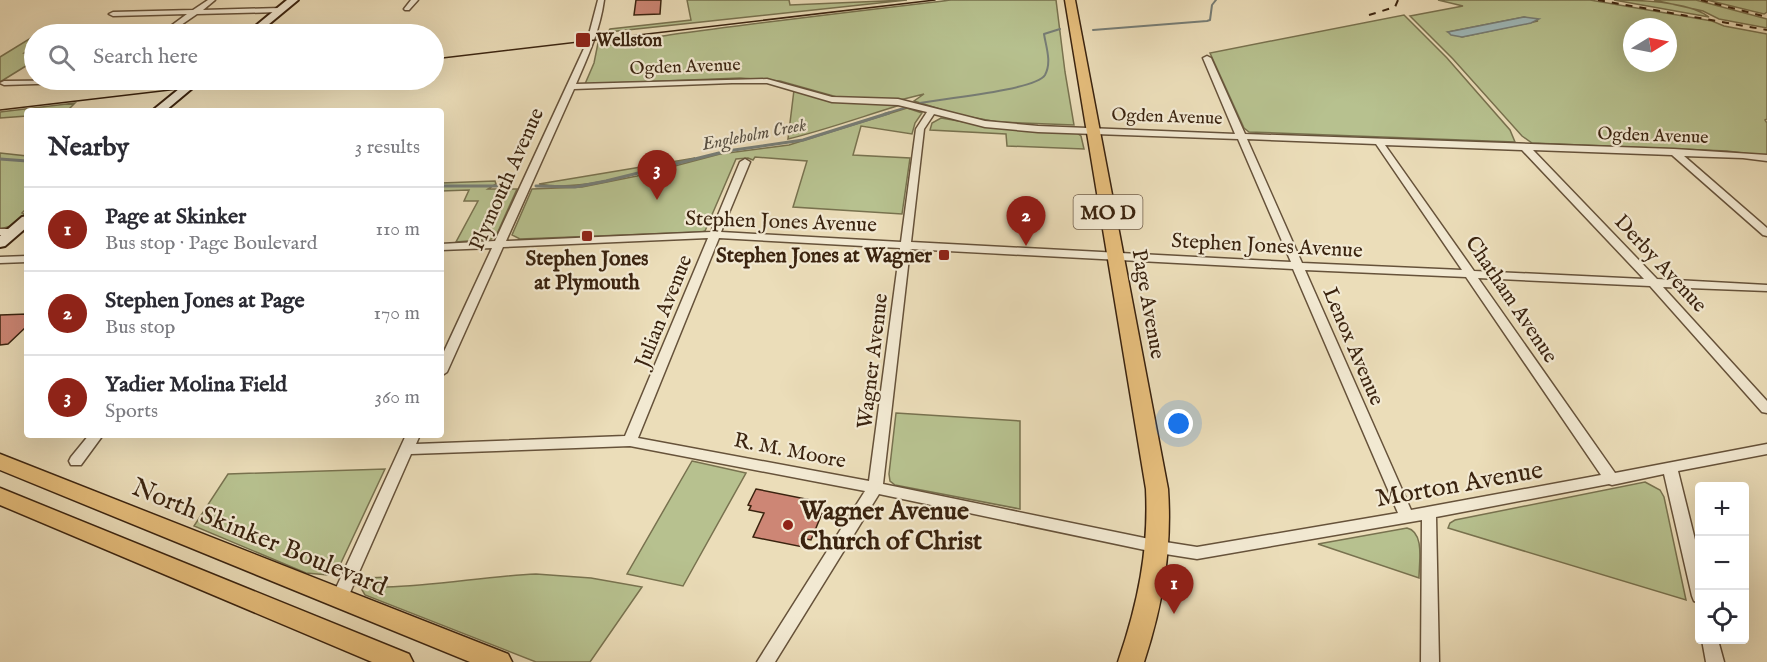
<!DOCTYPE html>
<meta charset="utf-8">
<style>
body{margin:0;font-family:"IM FELL English",serif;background:#f7f7f7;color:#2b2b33}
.controls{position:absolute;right:18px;bottom:18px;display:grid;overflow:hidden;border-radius:6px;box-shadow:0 6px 24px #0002}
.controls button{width:54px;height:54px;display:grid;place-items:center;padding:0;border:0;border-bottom:2px solid #e1e1e2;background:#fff;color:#2b2b33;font:30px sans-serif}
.compass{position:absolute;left:1623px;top:18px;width:54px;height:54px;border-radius:50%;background:#fff;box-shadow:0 6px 24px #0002;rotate:80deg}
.you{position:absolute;left:1179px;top:424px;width:21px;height:21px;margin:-15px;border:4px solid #fff;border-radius:50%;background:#1a73e8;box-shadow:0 0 0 9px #1a73e833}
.badge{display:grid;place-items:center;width:39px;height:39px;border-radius:50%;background:#8f2418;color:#fff;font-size:20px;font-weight:700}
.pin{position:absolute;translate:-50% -50px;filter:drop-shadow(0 2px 3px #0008)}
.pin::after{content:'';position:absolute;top:32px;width:21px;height:18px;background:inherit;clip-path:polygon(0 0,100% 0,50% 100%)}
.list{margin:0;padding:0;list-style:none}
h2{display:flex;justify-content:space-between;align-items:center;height:78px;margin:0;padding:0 24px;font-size:26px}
h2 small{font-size:20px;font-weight:400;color:#7c7c81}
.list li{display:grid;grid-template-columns:39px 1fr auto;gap:18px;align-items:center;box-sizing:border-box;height:84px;padding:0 24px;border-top:2px solid #e1e1e2}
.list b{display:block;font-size:22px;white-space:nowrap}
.list p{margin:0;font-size:20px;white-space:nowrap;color:#7c7c81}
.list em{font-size:20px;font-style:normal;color:#7c7c81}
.icon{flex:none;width:33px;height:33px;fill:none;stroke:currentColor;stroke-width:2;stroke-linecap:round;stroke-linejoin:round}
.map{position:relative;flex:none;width:1767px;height:662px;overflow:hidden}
.search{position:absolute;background:#fff;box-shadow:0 6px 24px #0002;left:24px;top:24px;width:420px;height:66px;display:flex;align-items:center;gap:15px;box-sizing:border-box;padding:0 21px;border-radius:33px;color:#7c7c81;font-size:22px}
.panel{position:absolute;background:#fff;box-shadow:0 6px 24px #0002;left:24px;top:108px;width:420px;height:330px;border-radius:6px}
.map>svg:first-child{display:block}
.green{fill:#b7c18f;stroke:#78724f;stroke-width:1.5;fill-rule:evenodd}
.water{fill:#9eb9bb;stroke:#767d76;stroke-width:1.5}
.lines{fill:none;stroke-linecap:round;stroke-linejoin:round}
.stream-far1{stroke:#767d76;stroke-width:2}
.stream{stroke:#767d76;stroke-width:3}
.building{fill:#cd8675;stroke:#3a230f;stroke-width:1.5}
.street-casing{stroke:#66523a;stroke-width:3}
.secondary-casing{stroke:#3a230f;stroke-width:4}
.primary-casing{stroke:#3a230f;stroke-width:3}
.street{fill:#f2e9d2;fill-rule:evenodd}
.secondary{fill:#f2e9d2;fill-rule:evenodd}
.primary{fill:#e6be7c;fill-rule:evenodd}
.tram{stroke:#3a230f;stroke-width:1.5}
.rail{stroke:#3a230f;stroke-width:2;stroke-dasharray:7 7;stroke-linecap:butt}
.poi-dot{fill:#8f2418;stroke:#f2e9d2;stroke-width:2}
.labels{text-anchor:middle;stroke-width:4.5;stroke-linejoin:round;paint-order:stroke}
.far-poi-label{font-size:18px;font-weight:bold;fill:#3a230f;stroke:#f2e9d2;text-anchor:start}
.far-street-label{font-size:18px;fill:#3a230f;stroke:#f2e9d2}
.far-water-label{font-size:18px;font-style:italic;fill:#585043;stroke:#f2e9d2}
.shield{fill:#f2e9d2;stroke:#715e4a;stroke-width:1.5}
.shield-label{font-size:20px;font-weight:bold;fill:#3a230f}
.street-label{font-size:21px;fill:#3a230f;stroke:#f2e9d2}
.poi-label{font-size:21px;font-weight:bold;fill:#3a230f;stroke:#f2e9d2;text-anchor:end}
.near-street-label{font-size:26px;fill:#3a230f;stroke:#f2e9d2}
.near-poi-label{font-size:26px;font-weight:bold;fill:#3a230f;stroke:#f2e9d2;text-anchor:start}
</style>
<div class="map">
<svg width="1767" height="662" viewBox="0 0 1767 662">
<rect width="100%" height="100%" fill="#ebddb9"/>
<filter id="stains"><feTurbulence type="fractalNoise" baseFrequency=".00333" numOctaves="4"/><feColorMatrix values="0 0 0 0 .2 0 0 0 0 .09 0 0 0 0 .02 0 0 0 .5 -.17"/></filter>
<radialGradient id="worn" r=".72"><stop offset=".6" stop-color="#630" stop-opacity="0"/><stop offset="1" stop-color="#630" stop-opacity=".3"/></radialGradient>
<path class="green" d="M 687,0 L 789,0 L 790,5 L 907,0 L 608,32 L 610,29 L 691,20 Z
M 951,0 L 1056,0 L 1065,72 L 1074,125 L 998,122 L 959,115 L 914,101 L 924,94 L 900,100 L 837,97 L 780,81 L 740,78 L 585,84 L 594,63 L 598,43 C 609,50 654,37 669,35 C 762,22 857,11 951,0 Z
M 1438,0 L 1590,0 L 1712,21 L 1724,26 L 1767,34 L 1767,119 L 1765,120 L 1767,123 L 1767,156 L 1727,151 L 1532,143 L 1522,136 L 1453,59 L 1410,16 L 1463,6 ZM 1524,17 L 1538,21 L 1462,37 L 1448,32 ZM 1632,27 L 1668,27 L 1668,63 L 1632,63 Z
M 1614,0 C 1640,0 1688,1 1709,17 Z
M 1654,0 L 1696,0 L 1767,19 L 1767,28 L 1719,19 L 1703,11 Z
M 1707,0 L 1767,0 L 1767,12 L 1764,14 Z
M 1404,15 L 1447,58 L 1510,130 L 1515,142 L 1249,132 L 1244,128 L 1210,53 Z
M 34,36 L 34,46 L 24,53 L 34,55 L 34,61 L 0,82 L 0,57 Z
M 794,90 L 833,102 L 892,104 L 897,106 C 861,117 825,130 788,139 Z
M 75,103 L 67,111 L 27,111 L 27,116 L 0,118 L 0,112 Z
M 907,108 L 922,113 L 915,123 L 912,134 L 861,126 L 853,155 L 910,158 L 902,214 L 793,207 L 807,161 L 755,157 L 753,160 L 748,158 L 736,159 L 705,231 L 702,232 L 520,239 L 512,235 L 532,189 L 582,187 L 637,176 L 720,154 L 789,145 Z
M 941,118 L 1000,128 L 1077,133 L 1081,136 L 1084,149 L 1007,146 L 1006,134 L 930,130 L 932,123 Z
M 0,153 L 27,156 L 27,208 L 22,213 L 25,214 L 11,226 L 0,229 Z
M 695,158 C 652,169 582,193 539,184 Z
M 495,181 L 496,184 L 488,189 L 517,189 L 496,236 L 491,239 L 456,242 L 478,201 L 464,201 L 469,190 L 441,191 L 441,183 Z
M 896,413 L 1020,421 L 1020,509 L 895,485 L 890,481 L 889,474 Z
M 692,461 L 746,473 L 683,586 L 627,574 Z
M 385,469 L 339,567 L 328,575 L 306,573 L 194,526 L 228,474 Z
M 1645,482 L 1660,490 L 1664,497 L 1686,600 L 1448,528 L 1450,523 L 1455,520 Z
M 1407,528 C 1425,532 1419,563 1419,578 L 1318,544 Z
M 536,574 L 591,578 L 642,587 L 590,662 L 536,662 L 365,595 L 362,590 L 365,578 L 389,577 L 386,587 C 437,586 486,576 536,574 Z"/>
<path class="water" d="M 1524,17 L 1539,19 L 1531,23 L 1462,37 L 1451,35 L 1448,32 Z"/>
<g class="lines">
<path class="stream-far1" d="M 1093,30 L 1207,21 L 1210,20 L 1212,5 L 1216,0
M 920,103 C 941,99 1036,90 1045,75 C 1052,62 1046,47 1044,34 L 1060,29
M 884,114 L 904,108"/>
<path class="stream" d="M 0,159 L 27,161
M 441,186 L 509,186
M 536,186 L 575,187 L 606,181 L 727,151 L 803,140 L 889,113"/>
</g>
<path class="building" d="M 636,0 L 661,0 L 660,14 L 634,15 Z
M 27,314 L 27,326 L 8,344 L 0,345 L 0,315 Z
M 756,489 L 821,502 L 818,510 L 823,511 L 811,540 L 806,539 L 803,547 L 753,537 L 764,513 L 749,510 L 751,506 L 748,505 Z"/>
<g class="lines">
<g class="street-casing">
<path id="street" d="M 208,0 L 215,0 L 203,10 L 280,8 L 283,10 L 280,12 L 197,14 L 168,34 L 160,34 L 187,14 L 113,16 L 109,14 L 113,12 L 193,10 Z
M 411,0 L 418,0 L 409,10 L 405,10 L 404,9 Z
M 598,0 L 604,0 C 600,30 588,56 576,84 L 767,79 L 832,97 L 898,99 L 985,121 L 1038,126 L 1235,134 L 1203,58 L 1207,56 L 1211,58 L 1245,134 L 1674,149 L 1767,155 L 1767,161 L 1743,158 L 1684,156 L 1767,228 L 1767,236 L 1763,235 L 1672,155 L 1533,150 L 1657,279 L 1767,285 L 1767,291 L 1663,287 L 1767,401 L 1767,413 L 1762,412 L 1650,286 L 1478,278 L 1615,473 L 1767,444 L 1767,454 L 1678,471 L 1700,560 L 1700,603 L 1694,601 L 1692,596 L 1664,474 L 1612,485 L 1609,484 L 1436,517 L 1439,662 L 1421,662 L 1422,520 L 1197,559 L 1159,553 L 879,494 L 775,662 L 757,662 L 865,491 L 630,446 L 411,454 L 345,604 L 339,606 L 333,604 L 331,599 L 406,435 L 420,435 L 416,444 L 625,436 L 708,238 L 503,247 L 447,372 L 441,376 L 441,358 L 492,248 L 441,250 L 441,244 L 495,241 L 587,42 ZM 732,83 L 767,83 L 832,102 L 898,105 L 927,112 L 916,129 L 901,242 L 721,232 L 750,162 L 745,159 L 740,162 L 711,232 L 506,241 L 574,89 ZM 934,114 L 985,127 L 1038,132 L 1238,139 L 1291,262 L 911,242 L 924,129 ZM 1247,139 L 1376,144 L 1462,270 L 1302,263 ZM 1385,145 L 1522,150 L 1644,279 L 1474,271 ZM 719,238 L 900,248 L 869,481 L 638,438 ZM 910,249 L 1293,269 L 1398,513 L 1197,547 L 1159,541 L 883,484 ZM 1305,270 L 1466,277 L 1601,475 L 1411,510 Z
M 104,80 L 100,82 L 4,85 L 0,83 L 4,81 Z
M 0,229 L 13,229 L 18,232 L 13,235 L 0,235 Z
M 27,256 L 27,262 L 0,263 L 0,257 Z
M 89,435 L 103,435 L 81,465 L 71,465 L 69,461 L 71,457 Z
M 1702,640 L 1718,640 L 1724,662 L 1706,662 Z"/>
</g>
<g class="secondary-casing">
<path id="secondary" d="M 287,0 L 298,0 L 257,34 L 246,34 Z
M 190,80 L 202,80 L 165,111 L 152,111 Z
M 27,216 L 27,227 L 5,246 L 0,247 L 0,236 L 22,217 Z"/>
</g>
<g class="primary-casing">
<path id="primary" d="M 1065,0 L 1075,0 L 1168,489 C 1172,550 1163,604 1144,662 L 1118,662 C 1138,604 1149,550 1146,489 Z
M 0,454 L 508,654 L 512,662 L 470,662 L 0,470 Z
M 0,488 L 409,654 L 413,662 L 372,662 L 0,505 Z"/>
</g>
<use href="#street" class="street"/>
<use href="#secondary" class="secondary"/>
<use href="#primary" class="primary"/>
<path class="tram" d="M 434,59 L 935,0
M 0,110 L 255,80"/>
<path class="rail" d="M 1598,0 L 1767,30
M 1701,0 L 1767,17
M 1369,15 L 1395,7 L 1398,0"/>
</g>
<g class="poi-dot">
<rect x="575" y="32" width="16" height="16" rx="3"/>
<rect x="581" y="230" width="12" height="12" rx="3"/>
<rect x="938" y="249" width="12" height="12" rx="3"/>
<circle cx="788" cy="525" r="6"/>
</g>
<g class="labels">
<g class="far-poi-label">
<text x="596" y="46">Wellston</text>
</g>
<g class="far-street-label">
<text transform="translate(685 66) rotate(-2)" y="6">Ogden Avenue</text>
<text transform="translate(1167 116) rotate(2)" y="6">Ogden Avenue</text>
<text transform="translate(1653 135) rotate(2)" y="6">Ogden Avenue</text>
</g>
<g class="far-water-label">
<text transform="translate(754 134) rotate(-11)" y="6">Engleholm Creek</text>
</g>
<rect class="shield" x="1073.5" y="195" width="69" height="34" rx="4.5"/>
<g class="shield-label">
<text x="1108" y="219">MO D</text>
</g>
<g class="street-label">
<text transform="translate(506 179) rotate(-66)" y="7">Plymouth Avenue</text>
<text transform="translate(781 221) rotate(2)" y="7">Stephen Jones Avenue</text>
<text transform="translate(1267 245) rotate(3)" y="7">Stephen Jones Avenue</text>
<text transform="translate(1661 263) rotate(47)" y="7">Derby Avenue</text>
<text transform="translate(1512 299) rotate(56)" y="7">Chatham Avenue</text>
<text transform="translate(1149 304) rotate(80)" y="7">Page Avenue</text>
<text transform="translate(663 311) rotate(-68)" y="7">Julian Avenue</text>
<text transform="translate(1354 346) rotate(67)" y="7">Lenox Avenue</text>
<text transform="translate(872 361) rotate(-83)" y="7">Wagner Avenue</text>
<text transform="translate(790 450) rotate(11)" y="7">R. M. Moore</text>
</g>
<g class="poi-label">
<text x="932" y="262">Stephen Jones at Wagner</text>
<text x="587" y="265" text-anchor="middle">Stephen Jones<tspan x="587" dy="24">at Plymouth</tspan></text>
</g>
<g class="near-street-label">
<text transform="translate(1459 483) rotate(-10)" y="9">Morton Avenue</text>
<text transform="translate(260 536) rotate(22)" y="9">North Skinker Boulevard</text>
</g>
<g class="near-poi-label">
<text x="800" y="519">Wagner Avenue<tspan x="800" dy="30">Church of Christ</tspan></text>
</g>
</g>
<rect width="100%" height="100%" filter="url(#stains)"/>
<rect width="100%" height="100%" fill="url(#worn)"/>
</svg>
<div class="controls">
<button>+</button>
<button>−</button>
<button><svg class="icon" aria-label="locate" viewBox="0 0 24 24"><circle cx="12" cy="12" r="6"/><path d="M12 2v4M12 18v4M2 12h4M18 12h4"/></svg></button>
</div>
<svg class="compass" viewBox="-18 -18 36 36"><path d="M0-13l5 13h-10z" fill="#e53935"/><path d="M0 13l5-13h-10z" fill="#7c7c81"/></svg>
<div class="you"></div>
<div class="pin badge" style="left:1174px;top:614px">1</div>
<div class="pin badge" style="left:1026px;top:246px">2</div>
<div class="pin badge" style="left:657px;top:200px">3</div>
<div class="search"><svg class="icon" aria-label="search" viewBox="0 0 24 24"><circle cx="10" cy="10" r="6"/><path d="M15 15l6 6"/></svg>Search here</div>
<section class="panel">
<h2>Nearby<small>3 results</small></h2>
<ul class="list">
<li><span class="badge">1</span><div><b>Page at Skinker</b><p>Bus stop · Page Boulevard</p></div><em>110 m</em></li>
<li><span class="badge">2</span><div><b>Stephen Jones at Page</b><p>Bus stop</p></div><em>170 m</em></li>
<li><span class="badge">3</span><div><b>Yadier Molina Field</b><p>Sports</p></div><em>360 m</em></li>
</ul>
</section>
</div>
